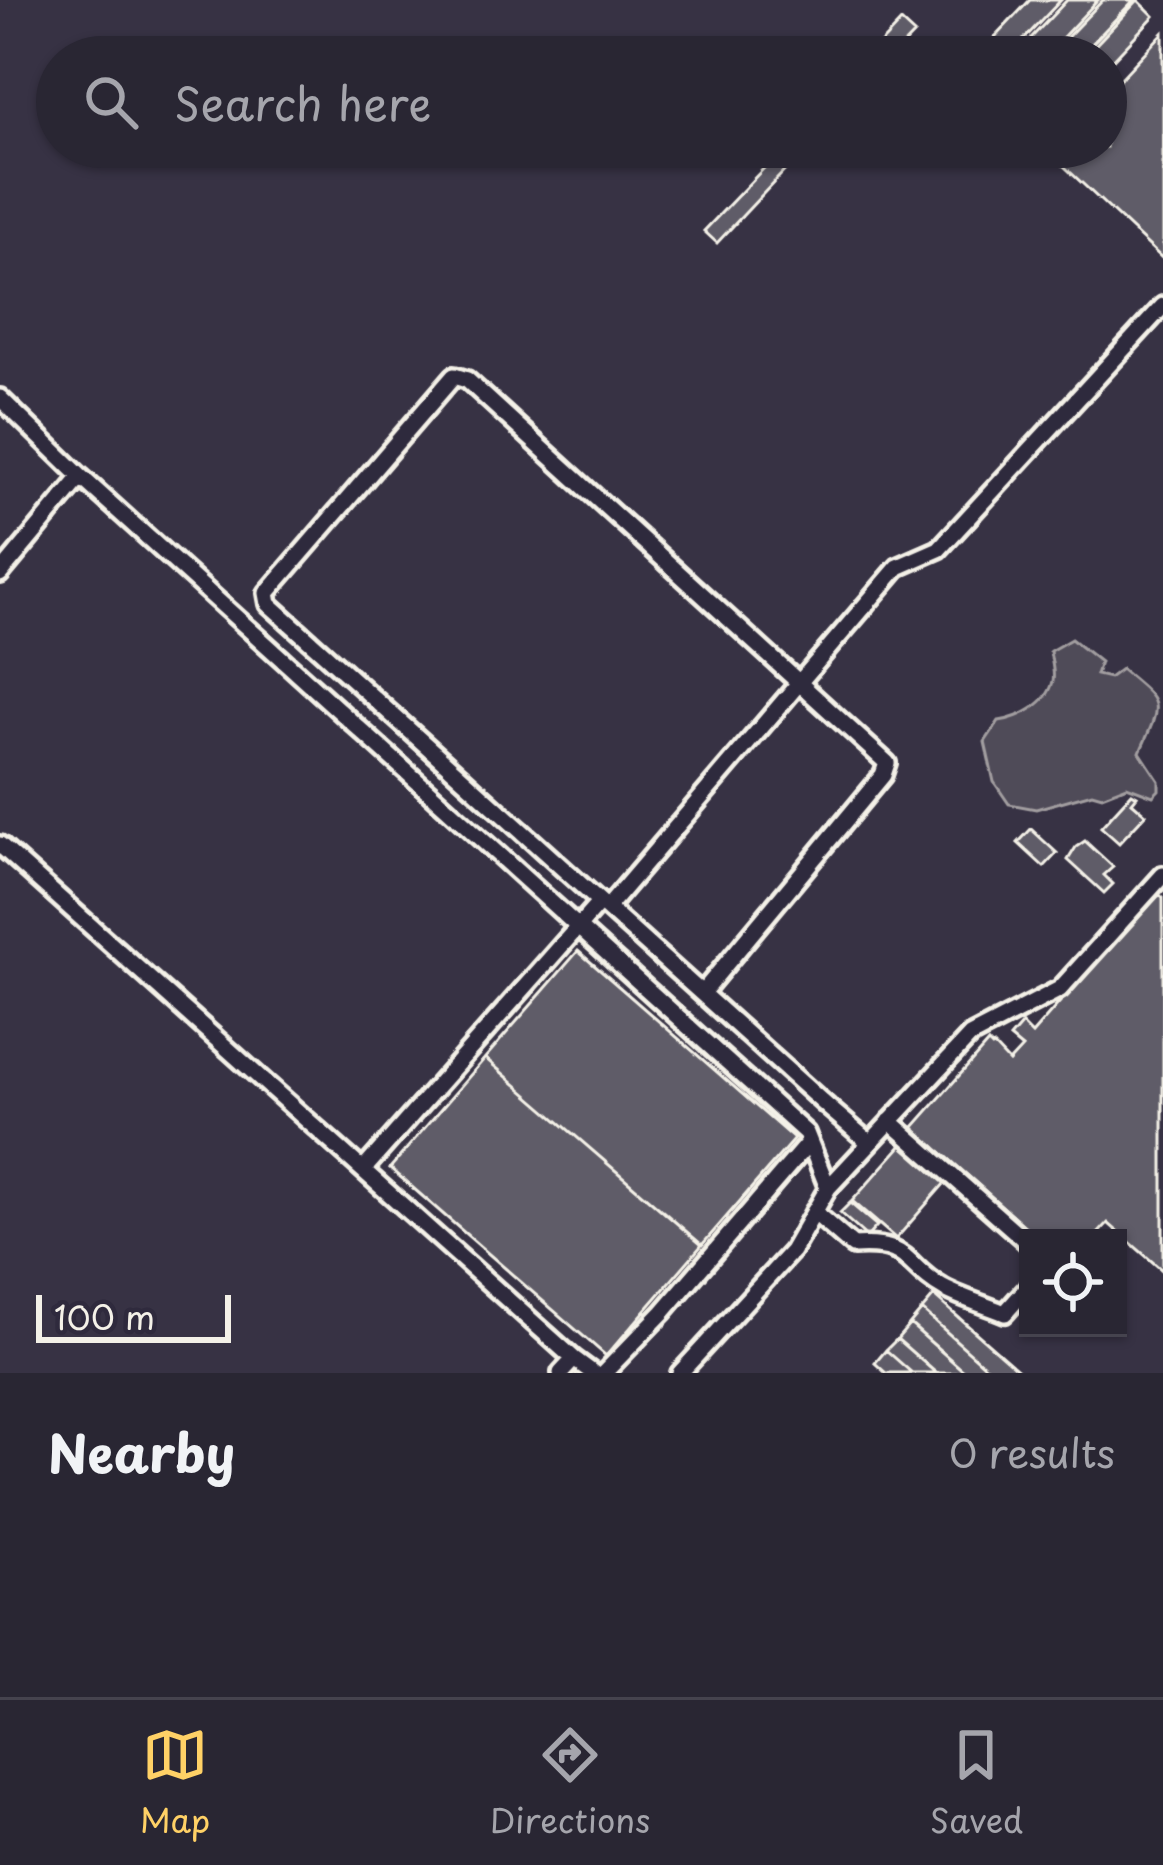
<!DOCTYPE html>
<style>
body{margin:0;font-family:"Playpen Sans",sans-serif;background:#35323f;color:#f1f3f6}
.controls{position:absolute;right:36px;bottom:36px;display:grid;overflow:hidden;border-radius:0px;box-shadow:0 3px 9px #0004}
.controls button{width:108px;height:108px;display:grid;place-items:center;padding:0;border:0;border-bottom:3px solid #45434e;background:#292633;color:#f1f3f6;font:60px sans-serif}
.scale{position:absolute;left:36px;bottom:30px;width:195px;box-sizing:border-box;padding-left:12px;border:6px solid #f4f1e8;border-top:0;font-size:33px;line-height:42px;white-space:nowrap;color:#f4f1e8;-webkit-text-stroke:9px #2f2a3d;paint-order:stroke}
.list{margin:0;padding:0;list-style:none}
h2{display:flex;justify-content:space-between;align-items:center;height:156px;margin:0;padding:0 48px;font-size:51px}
h2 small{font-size:39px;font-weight:400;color:#a5a5ac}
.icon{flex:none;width:66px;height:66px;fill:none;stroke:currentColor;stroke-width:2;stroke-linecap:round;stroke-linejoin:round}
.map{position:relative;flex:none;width:1163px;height:1373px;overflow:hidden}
.search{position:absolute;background:#292633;box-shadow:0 3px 9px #0004;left:36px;right:36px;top:36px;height:132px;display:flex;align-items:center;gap:30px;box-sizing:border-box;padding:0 42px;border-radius:66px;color:#a5a5ac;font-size:45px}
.sheet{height:324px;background:#292633}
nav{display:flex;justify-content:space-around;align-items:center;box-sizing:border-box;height:168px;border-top:3px solid #45434e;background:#292633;font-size:33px;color:#a5a5ac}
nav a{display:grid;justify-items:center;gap:6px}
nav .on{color:#ffd166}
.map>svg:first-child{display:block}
.green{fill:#504b59;stroke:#a29ea0;stroke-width:3}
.building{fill:#5f5c67;stroke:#f4f1e8;stroke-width:3}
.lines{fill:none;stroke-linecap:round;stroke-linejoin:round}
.minor-casing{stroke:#f4f1e8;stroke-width:24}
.minor{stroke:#2f2a3d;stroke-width:15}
</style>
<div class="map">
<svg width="1163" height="1373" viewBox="0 0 1163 1373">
<rect width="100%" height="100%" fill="#373244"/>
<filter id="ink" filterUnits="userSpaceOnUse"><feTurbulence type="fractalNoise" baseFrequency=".00833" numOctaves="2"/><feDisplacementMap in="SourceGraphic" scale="24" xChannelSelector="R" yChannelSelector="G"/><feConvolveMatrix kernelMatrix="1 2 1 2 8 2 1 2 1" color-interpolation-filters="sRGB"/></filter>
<g filter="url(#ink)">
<path class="green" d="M 1071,639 L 1100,662 L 1096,675 L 1109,678 L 1121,669 C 1163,704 1163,700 1140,752 L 1159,781 L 1159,790 L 1153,796 L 1127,786 L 1102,796 L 1092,793 L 1036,809 L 1009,804 L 994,782 L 985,742 L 999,721 C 1020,718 1048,704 1053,681 C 1055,672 1051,660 1050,651 Z"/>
<path class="building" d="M 1030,0 L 1061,0 L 1007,57 L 976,57 Z
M 1067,0 L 1098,0 L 1044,57 L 1013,57 Z
M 1103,0 L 1134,0 L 1079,57 L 1048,57 Z
M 1138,0 L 1154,16 L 1106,67 L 1106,57 L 1084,57 Z
M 901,22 L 914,34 L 892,57 L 868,57 Z
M 1163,33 L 1163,259 L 1051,154 L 1057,147 L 1106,147 L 1106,94 Z
M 784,147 L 807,147 L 717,243 L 704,231 Z
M 1132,793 L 1137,796 L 1132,802 L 1146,814 L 1119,843 L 1101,827 Z
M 1031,829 L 1057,853 L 1044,867 L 1018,843 Z
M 1085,841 L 1113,867 L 1104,875 L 1113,884 L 1104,893 L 1068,860 L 1076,847 Z
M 1156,892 L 1163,898 L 1163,1271 L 1108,1223 L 1094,1238 L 1038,1238 L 941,1152 L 935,1159 L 929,1153 L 935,1147 L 913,1128 L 988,1043 L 992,1047 L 994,1046 L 1009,1062 L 1022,1048 L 1010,1038 L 1022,1024 L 1032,1034 Z
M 578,951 L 794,1139 L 702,1245 L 485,1058 Z
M 485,1058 L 702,1245 L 606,1356 L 390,1168 Z
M 902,1145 L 945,1183 L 896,1239 L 852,1201 Z
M 850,1203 L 877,1226 L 867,1237 L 840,1213 Z
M 934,1296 L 1022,1373 L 993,1373 L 922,1310 Z
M 922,1310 L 993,1373 L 966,1373 L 910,1324 Z
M 910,1324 L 966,1373 L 936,1373 L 897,1339 Z
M 897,1339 L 936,1373 L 912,1373 L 886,1350 Z
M 886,1350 L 912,1373 L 886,1373 L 875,1363 Z"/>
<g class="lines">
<g class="minor-casing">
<path id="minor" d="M 0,398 L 81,477 L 806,1133 L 828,1188
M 0,574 L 81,477
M 0,845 L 574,1359
M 607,908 L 898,567 L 939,549 L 1163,306
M 702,993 L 883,775 L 887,763 L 467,380 L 454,376 L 267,593 L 269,604 L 828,1107 L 870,1143
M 890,1121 L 1028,1243
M 363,1170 L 600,902
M 814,1212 L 853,1246 C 913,1242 902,1265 943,1288 C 962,1298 985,1305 1005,1313 L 1028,1287
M 561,1373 L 574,1359 L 593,1373
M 604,1373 L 663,1312 L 809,1142
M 680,1373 L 792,1251 L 828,1188 L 970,1036 L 1060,989 L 1163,875"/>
</g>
<use href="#minor" class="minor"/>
</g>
</g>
</svg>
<div class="controls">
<button><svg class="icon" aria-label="locate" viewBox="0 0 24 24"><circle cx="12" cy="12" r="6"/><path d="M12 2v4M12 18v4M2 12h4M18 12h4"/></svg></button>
</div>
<div class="scale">100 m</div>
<div class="search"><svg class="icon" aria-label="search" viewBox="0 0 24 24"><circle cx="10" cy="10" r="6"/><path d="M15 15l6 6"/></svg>Search here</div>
</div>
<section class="sheet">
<h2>Nearby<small>0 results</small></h2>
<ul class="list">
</ul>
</section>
<nav>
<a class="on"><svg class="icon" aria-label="map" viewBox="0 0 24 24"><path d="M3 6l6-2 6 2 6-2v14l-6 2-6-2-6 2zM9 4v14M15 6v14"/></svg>Map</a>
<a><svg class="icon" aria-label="directions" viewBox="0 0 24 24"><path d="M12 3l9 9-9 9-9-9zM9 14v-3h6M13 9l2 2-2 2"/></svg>Directions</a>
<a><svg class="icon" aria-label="saved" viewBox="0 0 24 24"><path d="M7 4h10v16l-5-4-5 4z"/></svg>Saved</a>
</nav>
